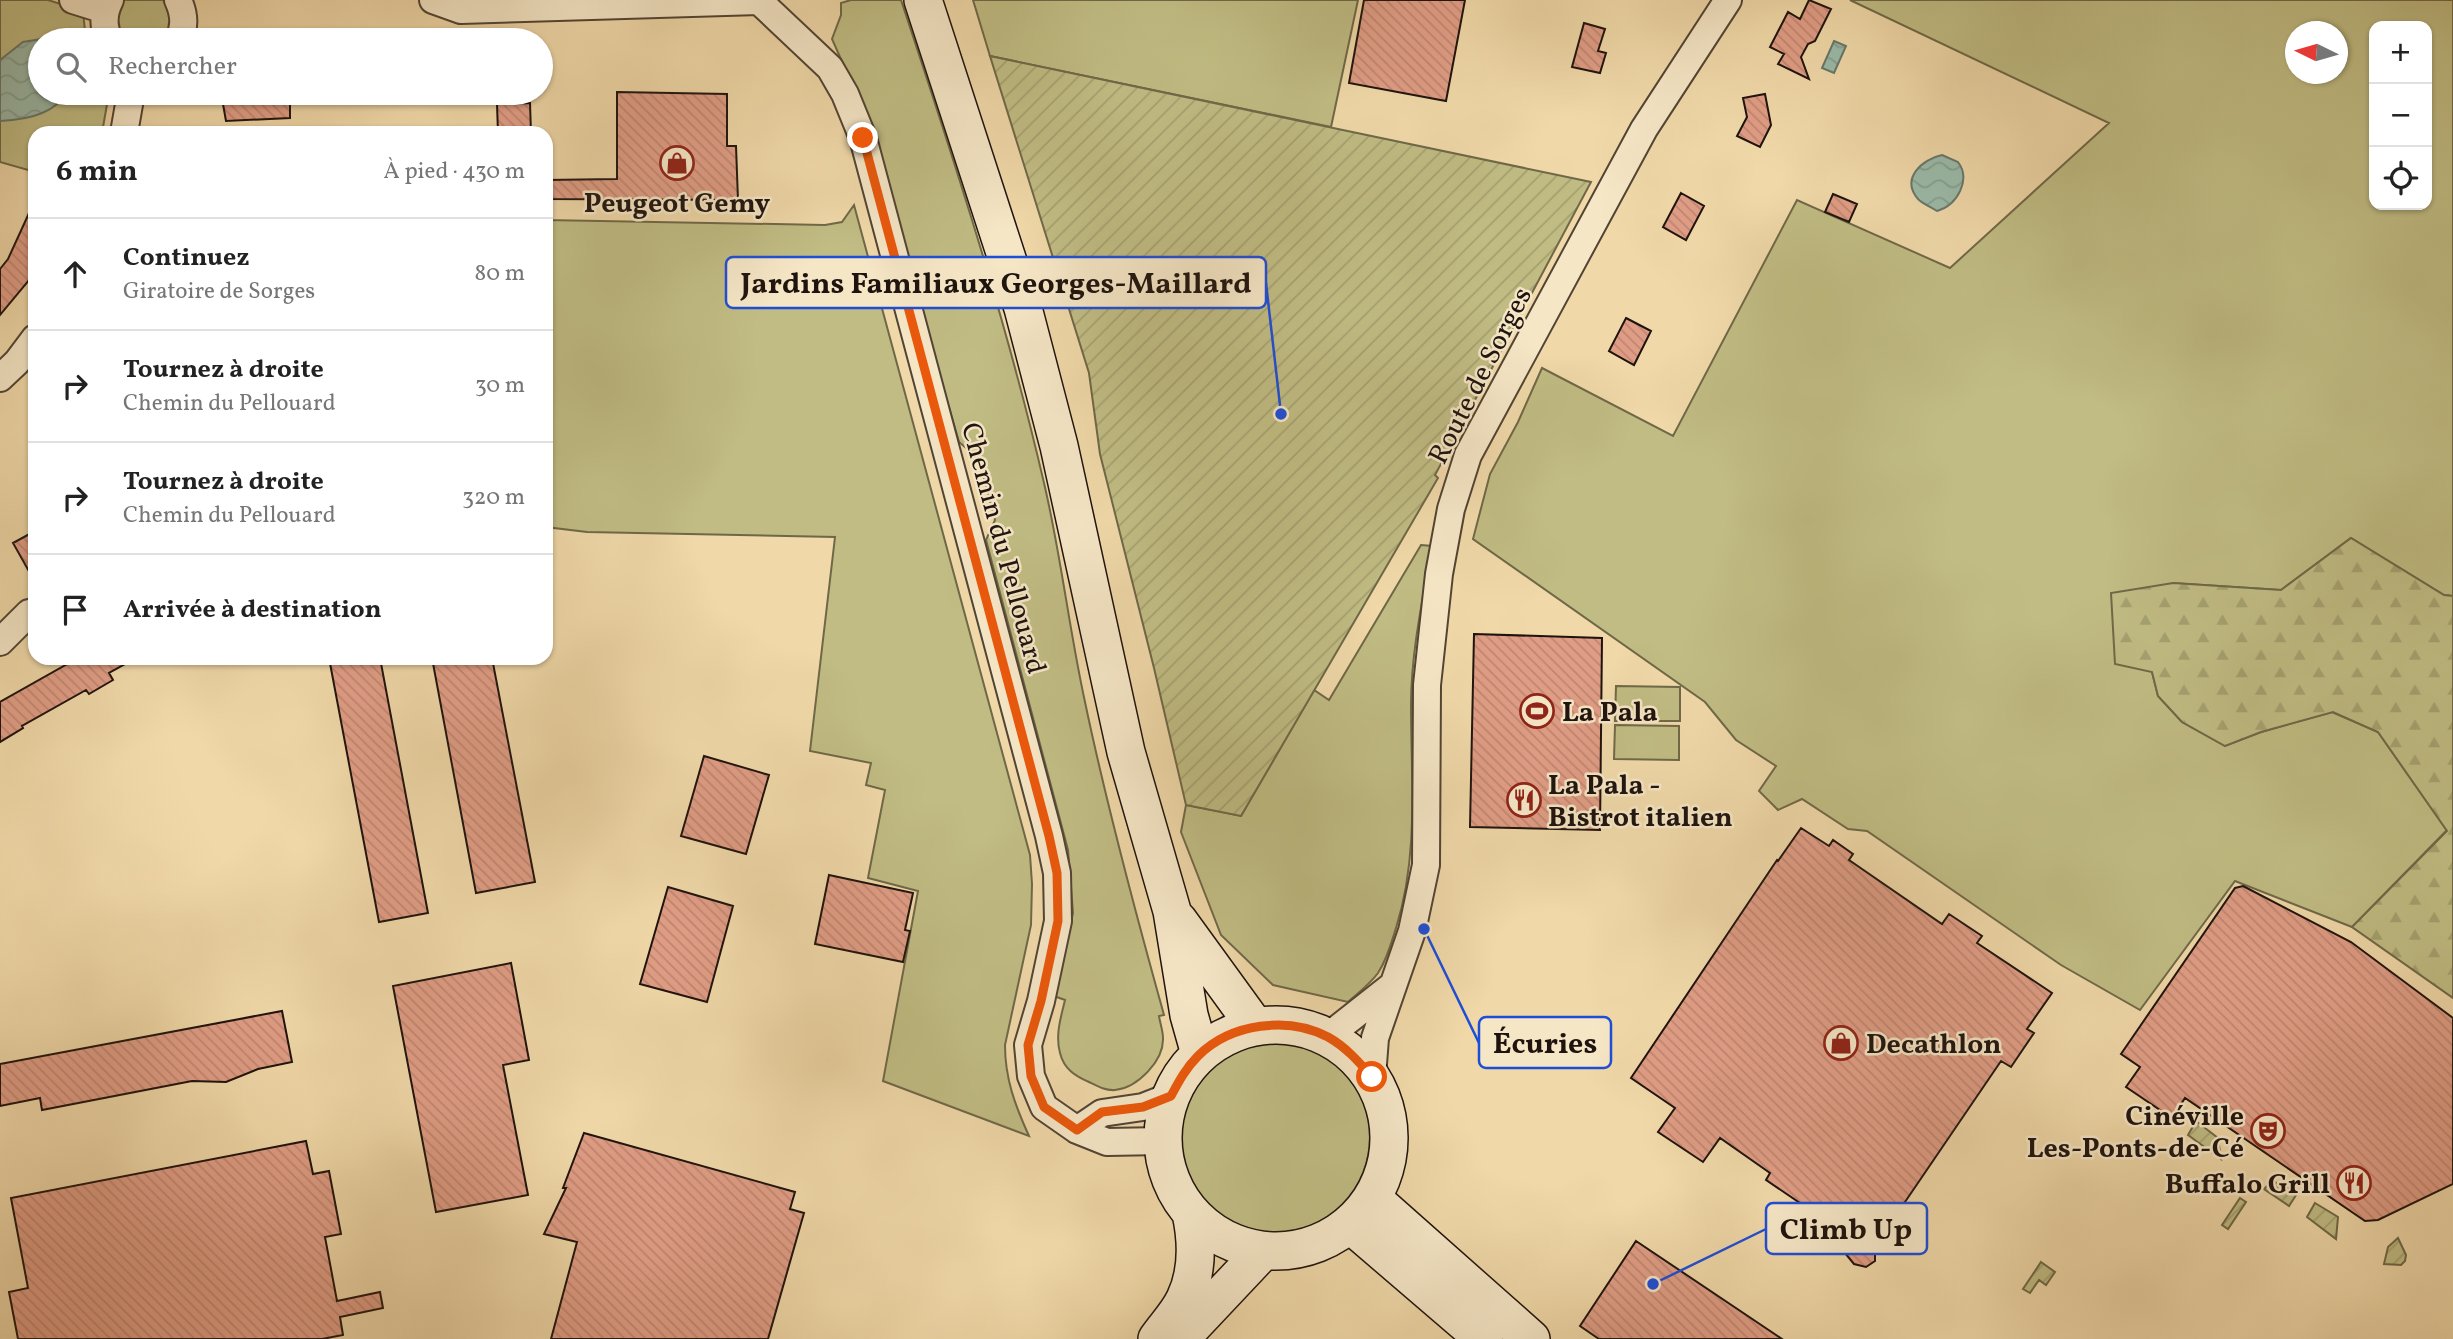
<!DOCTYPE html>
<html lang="fr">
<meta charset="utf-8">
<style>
body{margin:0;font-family:Vollkorn,serif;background:#f6f6f6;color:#222}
.controls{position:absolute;right:21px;top:21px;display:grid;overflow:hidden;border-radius:14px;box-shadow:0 2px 5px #0004}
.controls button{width:63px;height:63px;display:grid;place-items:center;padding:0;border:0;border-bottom:2px solid #e0e0e0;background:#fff;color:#222;font:35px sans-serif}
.compass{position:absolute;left:2285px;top:21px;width:63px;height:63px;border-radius:50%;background:#fff;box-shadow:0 2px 5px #0004;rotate:275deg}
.stop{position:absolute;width:21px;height:21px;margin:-16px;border:5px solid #ea580c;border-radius:50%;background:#fff}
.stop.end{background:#ea580c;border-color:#fff;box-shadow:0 2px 7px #0008}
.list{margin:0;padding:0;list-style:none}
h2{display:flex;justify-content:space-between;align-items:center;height:91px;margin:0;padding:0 28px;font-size:30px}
h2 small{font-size:23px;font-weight:400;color:#767676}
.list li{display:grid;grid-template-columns:46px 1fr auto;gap:21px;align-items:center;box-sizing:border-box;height:112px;padding:0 28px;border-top:2px solid #e0e0e0}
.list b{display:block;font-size:26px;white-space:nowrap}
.list p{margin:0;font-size:23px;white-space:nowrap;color:#767676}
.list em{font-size:23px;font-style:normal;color:#767676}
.icon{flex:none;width:38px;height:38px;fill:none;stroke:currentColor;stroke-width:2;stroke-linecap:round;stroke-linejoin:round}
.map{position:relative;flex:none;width:2453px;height:1339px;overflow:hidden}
.search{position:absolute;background:#fff;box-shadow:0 2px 5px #0004;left:28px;top:28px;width:525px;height:77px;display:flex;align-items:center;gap:18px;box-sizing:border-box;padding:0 24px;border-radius:38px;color:#767676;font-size:26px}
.panel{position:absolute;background:#fff;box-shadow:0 2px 5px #0004;left:28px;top:126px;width:525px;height:539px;border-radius:21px}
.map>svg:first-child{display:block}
.green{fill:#c0bc83;stroke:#6f6848;stroke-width:2;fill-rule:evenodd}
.forest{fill:url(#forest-firs);stroke:#6f6848;stroke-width:2}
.garden{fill:url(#garden-furrows);stroke:#6f6848;stroke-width:2}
.water{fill:url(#water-waves);stroke:#68776b;stroke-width:2}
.building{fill:url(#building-back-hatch);stroke:#1e130e;stroke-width:2}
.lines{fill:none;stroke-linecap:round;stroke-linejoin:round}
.street-casing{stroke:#524434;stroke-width:30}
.secondary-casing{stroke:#1e130e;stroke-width:40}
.street{stroke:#f5e6c6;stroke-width:26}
.secondary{stroke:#f5e6c6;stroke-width:37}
.route{stroke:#ea580c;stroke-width:9}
.labels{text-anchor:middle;stroke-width:5;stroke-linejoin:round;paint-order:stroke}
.poi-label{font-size:28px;font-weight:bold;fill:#1e130e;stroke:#f5e6c6;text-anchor:start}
.street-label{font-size:28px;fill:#1e130e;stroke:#f5e6c6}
.leader{fill:none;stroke:#1d4ed8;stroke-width:2.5}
.callout-dot{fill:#1d4ed8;stroke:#f5e6c6;stroke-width:2.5}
.callout{fill:#f5e6c6;stroke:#1d4ed8;stroke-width:2.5}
.callout-label{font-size:30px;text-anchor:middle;font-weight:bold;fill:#1e130e}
</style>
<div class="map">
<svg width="2453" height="1339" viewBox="0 0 2453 1339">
<defs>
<pattern id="forest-firs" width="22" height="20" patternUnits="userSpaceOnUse" patternTransform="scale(1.75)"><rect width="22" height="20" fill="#c0bc83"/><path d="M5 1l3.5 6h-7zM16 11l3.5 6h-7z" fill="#a5a170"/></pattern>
<pattern id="garden-furrows" width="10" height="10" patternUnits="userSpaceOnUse" patternTransform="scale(1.75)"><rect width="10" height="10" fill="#c0bc83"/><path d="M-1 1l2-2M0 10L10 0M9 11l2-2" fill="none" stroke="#a5a170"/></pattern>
<pattern id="water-waves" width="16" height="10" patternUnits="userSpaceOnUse" patternTransform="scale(1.75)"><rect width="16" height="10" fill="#9abaa9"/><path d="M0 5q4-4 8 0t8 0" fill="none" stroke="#849f90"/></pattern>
<pattern id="building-back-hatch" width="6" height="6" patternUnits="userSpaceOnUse" patternTransform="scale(1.75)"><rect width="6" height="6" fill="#e09d85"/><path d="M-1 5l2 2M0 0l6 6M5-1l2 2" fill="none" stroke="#c08672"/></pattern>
</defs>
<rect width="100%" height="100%" fill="#f0d8a8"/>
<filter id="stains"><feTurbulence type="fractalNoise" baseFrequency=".00286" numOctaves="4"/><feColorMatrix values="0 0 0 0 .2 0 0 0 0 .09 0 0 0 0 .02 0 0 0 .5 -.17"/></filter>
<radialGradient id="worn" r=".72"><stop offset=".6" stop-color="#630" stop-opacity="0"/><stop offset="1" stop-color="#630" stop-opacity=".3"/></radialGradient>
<path class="green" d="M 0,0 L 48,0 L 83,11 L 85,31 L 90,40 L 40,40 L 40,93 L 109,93 L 102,133 L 35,133 L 35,172 L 0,162 Z
M 123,0 L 163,0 C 174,13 172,26 166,40 L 120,40 L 114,14 Z
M 851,0 L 901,0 C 954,160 1006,319 1044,483 C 1061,555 1069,629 1085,702 C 1107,807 1135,911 1164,1015 L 1159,1016 C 1160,1023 1163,1031 1163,1038 C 1164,1061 1137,1088 1115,1090 C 1106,1091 1097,1086 1089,1082 C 1075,1076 1064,1069 1060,1053 C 1055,1035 1061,1017 1065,1000 L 1054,996 L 1073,913 L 1068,850 L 986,540 L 995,520 L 979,459 L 959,442 L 863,109 L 832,39 L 841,15 L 841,3 Z
M 973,0 L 1358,0 L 1331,127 L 990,56 Z
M 1850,0 L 2453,0 L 2453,596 L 2444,595 L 2351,538 L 2281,590 L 2173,583 L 2152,672 L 2158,696 L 2182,722 L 2225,746 L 2261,732 L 2332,712 L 2378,732 L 2447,830 L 2352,927 L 2235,881 L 2140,1010 L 2061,965 L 1867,831 L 1848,829 L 1802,799 L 1778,810 L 1759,791 L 1776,766 L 1736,740 L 1705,702 L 1473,539 L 1490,474 L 1518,422 L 1542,368 L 1673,436 L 1797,200 L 1950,268 L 2109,123 ZM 2374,26 L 2427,26 L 2427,205 L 2374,205 ZM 2296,32 L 2338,32 L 2338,74 L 2296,74 Z
M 854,205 L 1030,855 L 1032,884 L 1031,925 L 1005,1045 C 1005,1079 1015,1105 1029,1136 L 883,1081 L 918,891 L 868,878 L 885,790 L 866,785 L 871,763 L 810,751 L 835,537 L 587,532 L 546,527 L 546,220 L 825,225 L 842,222 Z
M 1421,545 L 1432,546 C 1423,598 1411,652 1411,705 C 1411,781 1419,855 1396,928 C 1391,944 1387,959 1378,973 C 1370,984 1358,993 1348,1002 L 1273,985 L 1221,935 L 1181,832 L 1186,805 L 1241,816 L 1314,690 L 1329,700 Z
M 1616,686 L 1680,687 L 1680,721 L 1615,721 Z
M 1615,725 L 1679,726 L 1679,760 L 1614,759 Z
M1178 1137a96 96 0 1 1 192 0a96 96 0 1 1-192 0Z"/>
<path class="forest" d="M 2351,538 L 2444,595 L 2453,596 L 2453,998 L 2352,927 L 2447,831 L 2378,732 L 2333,712 L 2261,732 L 2225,746 L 2182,722 L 2158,696 L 2152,672 L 2115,664 L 2111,593 L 2173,583 L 2281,590 Z"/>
<path class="garden" d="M 990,56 L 1591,182 L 1435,475 L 1438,478 L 1241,816 L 1186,805 L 1154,668 L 1100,454 L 1089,373 Z
M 2196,1121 L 2218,1138 L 2221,1159 L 2188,1135 Z
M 2272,1181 L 2298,1192 L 2289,1206 L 2264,1189 Z
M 2240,1198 L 2246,1202 L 2228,1229 L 2222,1225 Z
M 2315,1203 L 2338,1217 L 2336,1239 L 2307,1217 Z
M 2398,1238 L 2406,1255 L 2405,1261 L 2401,1265 L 2384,1264 L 2388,1247 Z
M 2041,1262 L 2055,1272 L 2046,1285 L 2039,1280 L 2030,1293 L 2023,1289 Z"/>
<path class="water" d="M 41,39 L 44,40 L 40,40 L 40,93 L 66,93 C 54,115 23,120 0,121 L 0,60 L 23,42 Z
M 1834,41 L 1846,46 L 1834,73 L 1822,68 Z
M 1942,155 L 1958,162 C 1971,179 1958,205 1937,211 C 1931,207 1923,204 1918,199 C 1900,178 1923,159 1942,155 Z"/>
<path class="building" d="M 1364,0 L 1465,0 L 1446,101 L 1349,83 Z
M 1809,0 L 1831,9 L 1815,41 L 1808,44 L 1801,57 L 1809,79 L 1778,64 L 1784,54 L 1770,47 L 1788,12 L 1800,19 Z
M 1584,23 L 1605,29 L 1598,51 L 1606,53 L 1600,73 L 1572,67 Z
M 617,92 L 727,94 L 727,146 L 736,146 L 738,200 L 546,199 L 546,180 L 617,179 Z
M 221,93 L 290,93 L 290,118 L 226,121 Z
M 1765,94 L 1771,125 L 1760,147 L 1737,136 L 1747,117 L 1743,98 Z
M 530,103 L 531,133 L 498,133 L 497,104 Z
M 1681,193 L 1704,206 L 1686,240 L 1663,227 Z
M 1833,194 L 1857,204 L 1849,222 L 1825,212 Z
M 35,200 L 35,273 L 0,315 L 0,269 L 8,259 Z
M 1626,318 L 1651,331 L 1634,365 L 1609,351 Z
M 35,531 L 35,582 L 13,543 Z
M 1474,634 L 1602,638 L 1600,830 L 1470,827 Z
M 78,658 L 136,658 L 109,673 L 113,680 L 89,694 L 86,690 L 22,726 L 23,728 L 0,742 L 0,702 Z
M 329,658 L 380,658 L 428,913 L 379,922 Z
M 432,658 L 492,658 L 535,882 L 476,893 Z
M 704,756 L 769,775 L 746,854 L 681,836 Z
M 1801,828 L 1829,846 L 1833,840 L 1853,854 L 1849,860 L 1942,924 L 1949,914 L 1982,936 L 1977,943 L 2052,993 L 2027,1029 L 2034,1033 L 2011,1067 L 2001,1061 L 1875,1246 L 1875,1261 L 1866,1267 L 1854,1264 L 1818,1220 L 1816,1214 L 1766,1180 L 1770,1173 L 1720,1138 L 1703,1162 L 1658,1132 L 1675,1108 L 1631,1078 L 1777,860 L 1778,861 Z
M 829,875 L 913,893 L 905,930 L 910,931 L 903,962 L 815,944 Z
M 2243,886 L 2351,942 L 2453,1018 L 2453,1184 L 2378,1220 L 2365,1221 L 2185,1098 L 2172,1118 L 2126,1087 L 2140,1067 L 2121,1054 L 2235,888 Z
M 668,887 L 733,906 L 707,1002 L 640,984 Z
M 511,963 L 529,1060 L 503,1065 L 528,1195 L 436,1212 L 393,986 Z
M 282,1011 L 292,1062 L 258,1069 L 226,1082 L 192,1081 L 42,1110 L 40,1098 L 0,1106 L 0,1064 Z
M 584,1133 L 795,1192 L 790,1209 L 804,1213 L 768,1339 L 551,1339 L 577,1242 L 544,1234 L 566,1188 L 563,1188 Z
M 306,1141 L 313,1174 L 329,1171 L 341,1234 L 325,1237 L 337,1301 L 380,1292 L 383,1308 L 340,1317 L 343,1335 L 322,1339 L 18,1339 L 9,1292 L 28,1288 L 11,1198 Z
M 1636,1241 L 1782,1339 L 1599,1339 L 1580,1326 Z"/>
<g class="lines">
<g class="street-casing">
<path id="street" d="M 73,0 L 105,10
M 110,0 C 103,14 102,27 110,40
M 433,0 L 461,10 L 759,1
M 759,1 L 830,68 L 845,94 L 863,138 L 1049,836 L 1057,873 L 1058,921 L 1041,1001 L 1028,1045 L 1031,1076 L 1044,1107 L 1077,1130 L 1107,1142 L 1163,1141
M 178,40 C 186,27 184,13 178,0
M 124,133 L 131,93
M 0,378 L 17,362 L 35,338
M 0,642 L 29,613 L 35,617
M 1327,1037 L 1393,985
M 1372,1077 L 1375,1038 L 1412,931 L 1426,865 L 1427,685 L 1439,574 L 1451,509 L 1468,455 L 1644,129 L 1728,0
M 1077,1130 L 1102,1113 L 1143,1107 L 1171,1096"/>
</g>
<g class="secondary-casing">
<path id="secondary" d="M 923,0 L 1023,308 L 1059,446 L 1126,752 L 1172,911 L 1189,1015 L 1200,1054
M 1178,920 L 1255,1026
M1163 1138a113 113 0 1 1 226 0a113 113 0 1 1-226 0Z
M 1372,1198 L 1531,1339
M 1350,1224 L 1484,1339
M 1157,1339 C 1166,1326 1178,1314 1185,1299 C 1198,1272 1197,1241 1191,1213
M 1180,1339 L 1263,1251"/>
</g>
<use href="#street" class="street"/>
<use href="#secondary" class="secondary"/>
</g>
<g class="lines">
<path class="route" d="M 863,138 L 1049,836 L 1057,873 L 1058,921 L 1041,1001 L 1028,1045 L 1031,1076 L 1044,1107 L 1077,1130 L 1102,1112 L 1143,1107 L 1171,1096 C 1179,1081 1186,1068 1198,1056 C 1231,1023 1288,1016 1328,1037 C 1346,1047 1359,1062 1372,1077"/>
</g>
<defs>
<g id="shop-ring" transform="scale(1.75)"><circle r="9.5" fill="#f5e6c6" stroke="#8f2418" stroke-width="1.5"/><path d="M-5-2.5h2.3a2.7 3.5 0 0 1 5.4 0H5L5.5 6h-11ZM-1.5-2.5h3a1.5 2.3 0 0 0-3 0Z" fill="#8f2418"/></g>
<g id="stadium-ring" transform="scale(1.75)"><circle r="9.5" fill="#f5e6c6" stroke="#8f2418" stroke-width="1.5"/><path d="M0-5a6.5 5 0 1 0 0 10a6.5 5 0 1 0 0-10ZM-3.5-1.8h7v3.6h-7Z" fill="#8f2418"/></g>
<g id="restaurant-ring" transform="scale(1.75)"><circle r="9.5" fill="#f5e6c6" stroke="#8f2418" stroke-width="1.5"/><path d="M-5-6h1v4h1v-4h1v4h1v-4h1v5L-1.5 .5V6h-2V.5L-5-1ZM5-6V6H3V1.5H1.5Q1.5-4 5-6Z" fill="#8f2418"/></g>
<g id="theatre-ring" transform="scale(1.75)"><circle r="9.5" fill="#f5e6c6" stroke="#8f2418" stroke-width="1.5"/><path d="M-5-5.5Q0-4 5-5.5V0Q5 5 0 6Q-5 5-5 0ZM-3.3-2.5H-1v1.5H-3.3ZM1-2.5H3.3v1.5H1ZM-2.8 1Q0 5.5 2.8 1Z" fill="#8f2418"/></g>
</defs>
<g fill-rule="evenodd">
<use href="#shop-ring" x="677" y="163"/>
<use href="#stadium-ring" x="1537" y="711"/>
<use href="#restaurant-ring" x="1524" y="800"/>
<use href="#shop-ring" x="1841" y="1043"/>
<use href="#theatre-ring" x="2268" y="1131"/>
<use href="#restaurant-ring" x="2354" y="1183"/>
</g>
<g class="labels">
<g class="poi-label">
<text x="677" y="212" text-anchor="middle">Peugeot Gemy</text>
<text x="1562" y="721">La Pala</text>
<text x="1548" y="794">La Pala -<tspan x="1548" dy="32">Bistrot italien</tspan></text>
<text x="1866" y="1053">Decathlon</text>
<text x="2244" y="1125" text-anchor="end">Cinéville<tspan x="2244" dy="32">Les-Ponts-de-Cé</tspan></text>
<text x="2330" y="1193" text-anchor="end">Buffalo Grill</text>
</g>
<g class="street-label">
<text transform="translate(1479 375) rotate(-63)" y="10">Route de Sorges</text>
<text transform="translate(1005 548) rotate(75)" y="10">Chemin du Pellouard</text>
</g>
</g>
<path class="leader" d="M1281 414L1266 283M1424 929L1479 1043M1653 1284L1766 1229"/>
<g class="callout-dot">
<circle cx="1281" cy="414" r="7"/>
<circle cx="1424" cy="929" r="7"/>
<circle cx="1653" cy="1284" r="7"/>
</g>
<g class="callout">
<rect x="726" y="257" width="540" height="51" rx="7"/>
<rect x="1479" y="1017" width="132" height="51" rx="7"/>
<rect x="1766" y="1203" width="161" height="51" rx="7"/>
</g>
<g class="callout-label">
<text x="996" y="293">Jardins Familiaux Georges-Maillard</text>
<text x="1545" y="1053">Écuries</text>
<text x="1846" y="1239">Climb Up</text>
</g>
<rect width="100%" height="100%" filter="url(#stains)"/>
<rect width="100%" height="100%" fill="url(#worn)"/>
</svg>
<div class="controls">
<button>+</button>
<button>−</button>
<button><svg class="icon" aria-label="locate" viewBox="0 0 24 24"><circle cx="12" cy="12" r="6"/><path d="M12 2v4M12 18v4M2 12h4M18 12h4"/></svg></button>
</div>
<svg class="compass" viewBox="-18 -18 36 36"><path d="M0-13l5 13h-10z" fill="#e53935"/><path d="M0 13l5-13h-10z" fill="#767676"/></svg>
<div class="stop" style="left:1372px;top:1077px"></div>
<div class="stop end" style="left:863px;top:138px"></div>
<div class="search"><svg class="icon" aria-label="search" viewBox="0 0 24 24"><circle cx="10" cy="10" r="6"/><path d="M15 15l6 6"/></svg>Rechercher</div>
<section class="panel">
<h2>6 min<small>À pied · 430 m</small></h2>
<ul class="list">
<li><svg class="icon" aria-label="ahead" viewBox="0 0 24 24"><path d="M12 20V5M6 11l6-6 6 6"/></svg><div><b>Continuez</b><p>Giratoire de Sorges</p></div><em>80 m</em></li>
<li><svg class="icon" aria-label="right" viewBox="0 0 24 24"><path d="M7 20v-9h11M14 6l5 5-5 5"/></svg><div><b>Tournez à droite</b><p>Chemin du Pellouard</p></div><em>30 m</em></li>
<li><svg class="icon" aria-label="right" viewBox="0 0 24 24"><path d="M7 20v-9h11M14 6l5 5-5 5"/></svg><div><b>Tournez à droite</b><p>Chemin du Pellouard</p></div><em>320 m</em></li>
<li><svg class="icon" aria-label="arrive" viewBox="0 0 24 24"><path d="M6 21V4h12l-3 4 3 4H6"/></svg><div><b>Arrivée à destination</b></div></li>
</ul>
</section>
</div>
